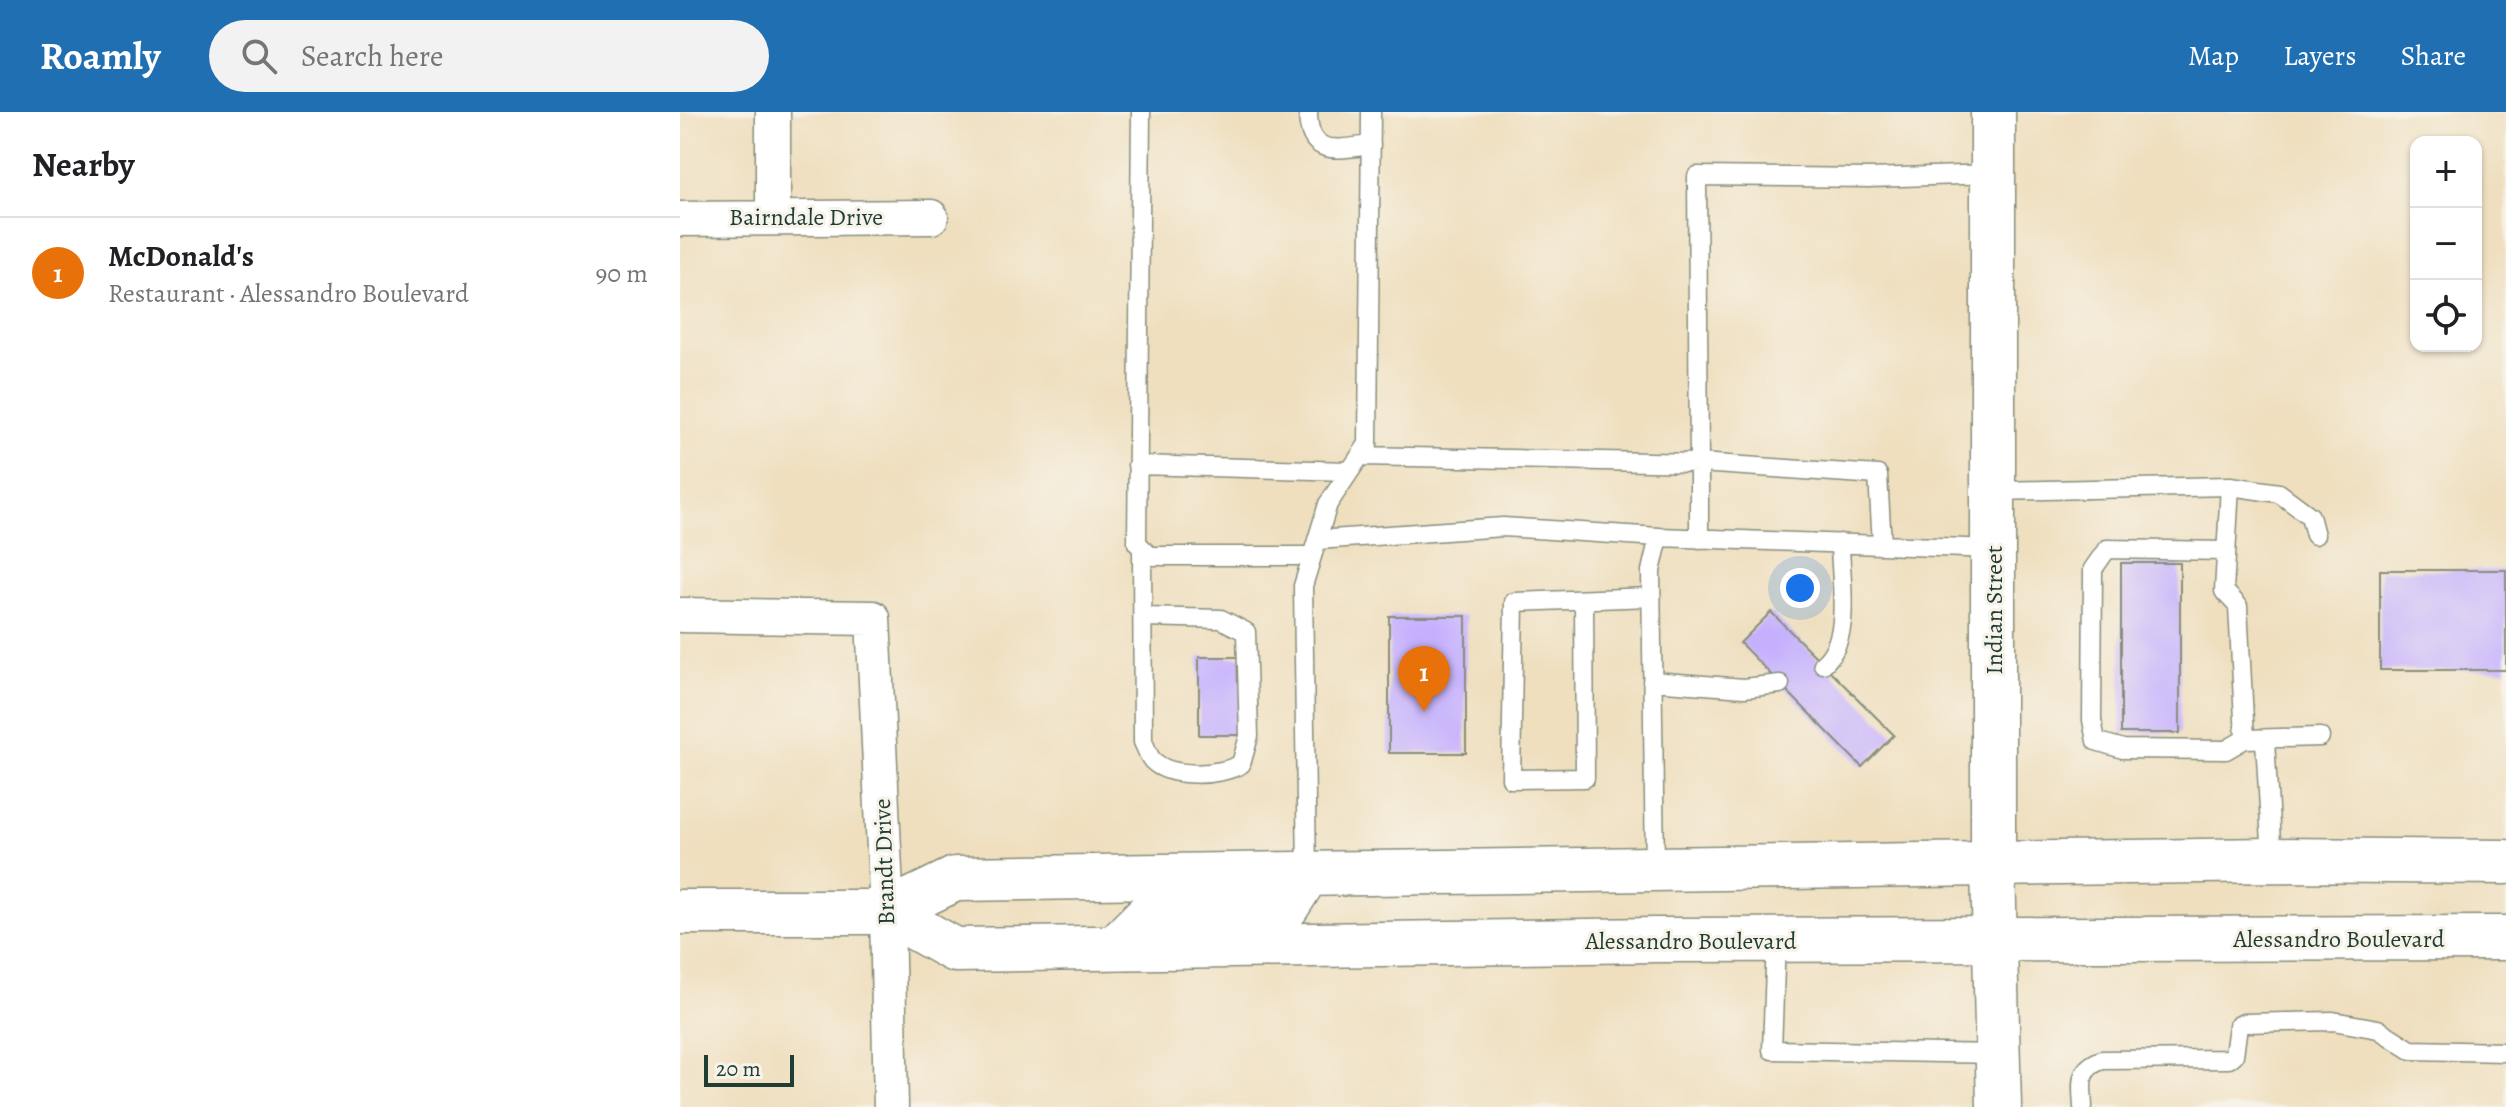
<!DOCTYPE html>
<meta charset="utf-8">
<style>
body{margin:0;font-family:Alegreya,serif;background:#f2f2f2;color:#202124}
.controls{position:absolute;right:24px;top:24px;display:grid;overflow:hidden;border-radius:16px;box-shadow:0 2px 6px #0004}
.controls button{width:72px;height:72px;display:grid;place-items:center;padding:0;border:0;border-bottom:2px solid #e0e0e0;background:#fff;color:#202124;font:40px sans-serif}
.scale{position:absolute;left:24px;bottom:20px;width:90px;box-sizing:border-box;padding-left:8px;border:4px solid #1f3d34;border-top:0;font-size:22px;line-height:28px;white-space:nowrap;color:#1f3d34;-webkit-text-stroke:6px #f7f3e8;paint-order:stroke}
.you{position:absolute;left:1120px;top:476px;width:28px;height:28px;margin:-20px;border:6px solid #fff;border-radius:50%;background:#1a73e8;box-shadow:0 0 0 12px #1a73e833}
.badge{display:grid;place-items:center;width:52px;height:52px;border-radius:50%;background:#1f6fb2;color:#fff;font-size:26px;font-weight:700}
.pin{position:absolute;translate:-50% -66px;filter:drop-shadow(0 2px 4px #0008)}
.pin::after{content:'';position:absolute;top:42px;width:28px;height:24px;background:inherit;clip-path:polygon(0 0,100% 0,50% 100%)}
.list{margin:0;padding:0;list-style:none}
h2{display:flex;justify-content:space-between;align-items:center;height:104px;margin:0;padding:0 32px;font-size:34px}
h2 small{font-size:26px;font-weight:400;color:#757577}
.list li{display:grid;grid-template-columns:52px 1fr auto;gap:24px;align-items:center;box-sizing:border-box;height:112px;padding:0 32px;border-top:2px solid #e0e0e0}
.list b{display:block;font-size:30px;white-space:nowrap}
.list p{margin:0;font-size:26px;white-space:nowrap;color:#757577}
.list em{font-size:26px;font-style:normal;color:#757577}
.icon{flex:none;width:44px;height:44px;fill:none;stroke:currentColor;stroke-width:2;stroke-linecap:round;stroke-linejoin:round}
.map{position:relative;flex:none;width:1826px;height:995px;overflow:hidden}
header{display:flex;align-items:center;gap:48px;box-sizing:border-box;height:112px;padding:0 40px;background:#1f6fb2;color:#fff}
header strong{font-size:38px}
nav{display:flex;gap:44px;margin-inline-start:auto;font-size:28px}
.search{width:560px;height:72px;background:#f2f2f2;display:flex;align-items:center;gap:20px;box-sizing:border-box;padding:0 28px;border-radius:44px;color:#757577;font-size:30px}
main{display:flex}
aside{flex:1;background:#fff}
.map>svg:first-child{display:block}
.building{fill:#c5b0fe}
.lines{fill:none;stroke-linecap:round;stroke-linejoin:round}
.service-casing{stroke:#878e7a;stroke-width:21}
.minor-casing{stroke:#878e7a;stroke-width:37}
.secondary-casing{stroke:#878e7a;stroke-width:47}
.primary-casing{stroke:#878e7a;stroke-width:47}
.service{stroke:#fff;stroke-width:18}
.minor{stroke:#fff;stroke-width:34}
.secondary{stroke:#fff;stroke-width:44}
.primary{stroke:#fff;stroke-width:44}
.labels{text-anchor:middle;stroke-width:6;stroke-linejoin:round;paint-order:stroke}
.street-label{font-size:24px;fill:#1f3d34;stroke:#f7f3e8}
</style>
<header>
<strong>Roamly</strong>
<div class="search"><svg class="icon" aria-label="search" viewBox="0 0 24 24"><circle cx="10" cy="10" r="6"/><path d="M15 15l6 6"/></svg>Search here</div>
<nav><a>Map</a><a>Layers</a><a>Share</a></nav>
</header>
<main>
<aside>
<h2>Nearby<small></small></h2>
<ul class="list">
<li><span class="badge" style="background:#e8710a">1</span><div><b>McDonald's</b><p>Restaurant · Alessandro Boulevard</p></div><em>90 m</em></li>
</ul>
</aside>
<div class="map">
<svg width="1826" height="995" viewBox="0 0 1826 995">
<rect width="100%" height="100%" fill="#f7f3e8"/>
<filter id="ink" filterUnits="userSpaceOnUse"><feTurbulence type="fractalNoise" baseFrequency=".0125" numOctaves="2"/><feDisplacementMap in="SourceGraphic" scale="16" xChannelSelector="R" yChannelSelector="G"/><feConvolveMatrix kernelMatrix="1 2 1 2 8 2 1 2 1" color-interpolation-filters="sRGB"/></filter>
<filter id="wash" filterUnits="userSpaceOnUse"><feTurbulence type="fractalNoise" baseFrequency=".006" numOctaves="4" result="noise"/><feDisplacementMap in="SourceGraphic" scale="32" xChannelSelector="R" yChannelSelector="G"/><feGaussianBlur stdDeviation="1.8" result="paint"/><feColorMatrix in="noise" values="0 0 0 0 0 0 0 0 0 0 0 0 0 0 0 0 0 1.4 0 .05"/><feComposite in="paint" operator="in"/></filter>
<g filter="url(#wash)">
<rect width="100%" height="100%" fill="#efdfbf"/>
<g id="blocks">
<path class="building" d="M 1441,451 L 1500,451 L 1500,621 L 1441,621 Z
M 1700,458 L 1826,458 L 1826,558 L 1700,558 Z
M 1091,500 L 1214,623 L 1182,655 L 1060,531 Z
M 709,504 L 786,504 L 786,641 L 709,641 Z
M 519,545 L 562,545 L 562,623 L 519,623 Z"/>
</g>
</g>
<g filter="url(#ink)">
<use href="#blocks" fill-opacity="0" stroke="#878e7a" stroke-width="2"/>
<g class="lines">
<g class="service-casing">
<path id="service" d="M 461,0 L 457,431 L 470,444 L 632,444
M 628,0 C 628,46 657,37 691,33
M 680,344 L 1019,351 L 1019,427
M 457,353 L 669,359
M 1550,374 L 1544,479 L 1558,494 L 1565,627
M 1314,379 L 1550,374 L 1599,381 L 1630,404 L 1635,423
M 637,428 L 823,415 L 979,425
M 1202,433 L 1198,363 L 1019,351 L 1017,64 L 1189,66 L 1313,62
M 462,438 L 463,630 C 466,635 468,643 472,648 C 490,667 541,664 561,652 L 569,624 L 566,520 L 541,507 L 464,505
M 1545,439 L 1427,437 L 1413,457 L 1412,608 L 1416,629 L 1443,637 L 1546,638 L 1565,627 L 1640,625
M 904,488 L 905,666 L 831,667 L 834,490 L 971,485
M 1143,552 C 1173,527 1160,468 1160,431
M 972,569 L 1064,576 L 1100,572
M 1585,628 L 1592,748
M 975,758 L 971,459 L 979,425 L 1314,437
M 627,763 L 623,474 L 648,392 L 688,332 L 691,0
M 1096,828 L 1092,938 L 1319,942
M 1403,995 C 1402,972 1397,957 1422,948 L 1549,947 L 1554,943 L 1558,914 L 1564,911 L 1653,909 L 1698,917 L 1731,938 L 1826,940"/>
</g>
<g class="minor-casing">
<path id="minor" d="M 93,105 L 93,0
M 0,107 L 251,105
M 0,503 L 193,506 L 207,800 L 211,995"/>
</g>
<g class="secondary-casing">
<path id="secondary" d="M 1313,0 L 1313,754 L 1319,995"/>
</g>
<g class="primary-casing">
<path id="primary" d="M 0,800 L 207,800 L 275,767 L 1592,748 L 1826,750
M 207,800 L 275,838 L 976,828 L 1826,826
M 435,835 L 467,803 L 606,796 L 627,763"/>
</g>
<use href="#service" class="service"/>
<use href="#minor" class="minor"/>
<use href="#secondary" class="secondary"/>
<use href="#primary" class="primary"/>
</g>
</g>
<g class="labels">
<g class="street-label">
<text x="126" y="113">Bairndale Drive</text>
<text transform="translate(1314 498) rotate(-90)" y="8">Indian Street</text>
<text transform="translate(204 750) rotate(-92)" y="8">Brandt Drive</text>
<text x="1659" y="835">Alessandro Boulevard</text>
<text x="1011" y="837">Alessandro Boulevard</text>
</g>
</g>
</svg>
<div class="controls">
<button>+</button>
<button>−</button>
<button><svg class="icon" aria-label="locate" viewBox="0 0 24 24"><circle cx="12" cy="12" r="6"/><path d="M12 2v4M12 18v4M2 12h4M18 12h4"/></svg></button>
</div>
<div class="scale">20 m</div>
<div class="you"></div>
<div class="pin badge" style="left:744px;top:600px;background:#e8710a">1</div>
</div>
</main>
